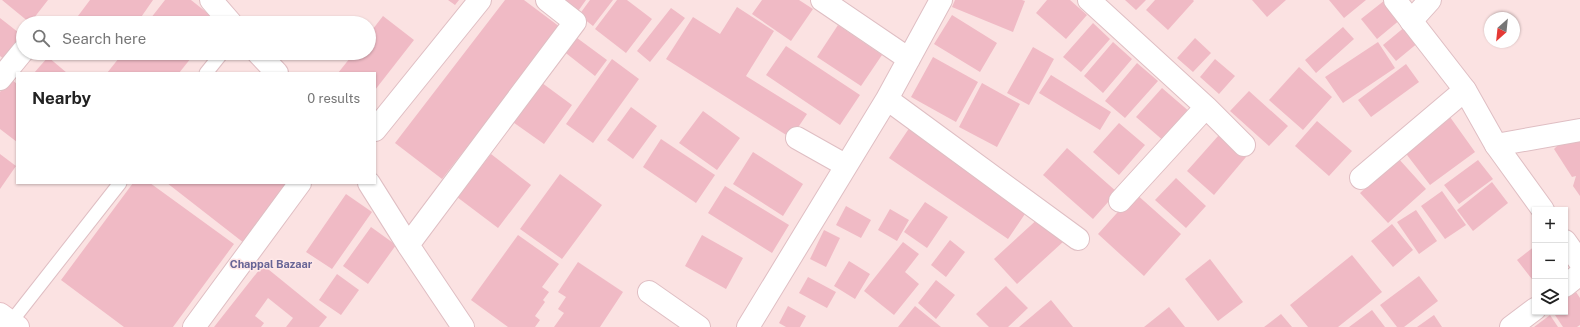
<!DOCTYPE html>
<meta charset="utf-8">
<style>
body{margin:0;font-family:"Public Sans",sans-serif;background:#f6f6f6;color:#222}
.controls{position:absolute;right:12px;bottom:12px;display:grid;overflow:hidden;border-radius:0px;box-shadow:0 1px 3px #0004}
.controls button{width:36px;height:36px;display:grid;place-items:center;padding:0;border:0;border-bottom:1px solid #e0e0e0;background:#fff;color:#222;font:20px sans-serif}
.compass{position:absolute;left:1484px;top:12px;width:36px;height:36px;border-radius:50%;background:#fff;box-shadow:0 1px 3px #0004;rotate:207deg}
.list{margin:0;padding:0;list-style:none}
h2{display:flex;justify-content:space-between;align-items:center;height:52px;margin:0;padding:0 16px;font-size:17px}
h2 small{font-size:13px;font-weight:400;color:#767676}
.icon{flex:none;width:22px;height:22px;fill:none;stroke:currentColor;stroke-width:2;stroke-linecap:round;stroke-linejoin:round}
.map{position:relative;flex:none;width:1580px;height:327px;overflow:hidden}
.search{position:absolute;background:#fff;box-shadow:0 1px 3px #0004;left:16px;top:16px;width:360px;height:44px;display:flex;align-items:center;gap:10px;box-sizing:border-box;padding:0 14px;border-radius:22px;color:#767676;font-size:15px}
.panel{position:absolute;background:#fff;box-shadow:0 1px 3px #0004;left:16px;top:72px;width:360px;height:112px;border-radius:0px}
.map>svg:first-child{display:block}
.building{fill:#f0bac5}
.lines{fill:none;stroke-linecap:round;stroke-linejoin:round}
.service-casing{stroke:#dfbec3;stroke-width:15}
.minor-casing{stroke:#dfbec3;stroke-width:24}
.tertiary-casing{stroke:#dfbec3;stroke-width:24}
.secondary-casing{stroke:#e6bec4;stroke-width:24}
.service{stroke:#fff;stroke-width:13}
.minor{stroke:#fff;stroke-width:22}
.tertiary{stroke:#fff;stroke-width:22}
.secondary{stroke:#fff;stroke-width:22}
.labels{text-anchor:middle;stroke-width:3;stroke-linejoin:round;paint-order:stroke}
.neighbourhood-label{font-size:11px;font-weight:bold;fill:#686596;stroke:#ffe8e8}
</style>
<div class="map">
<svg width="1580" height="327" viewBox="0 0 1580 327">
<rect width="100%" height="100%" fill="#fbe2e2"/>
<path class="building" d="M 2,0 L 48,0 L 30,23 Z
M 90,0 L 153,0 L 137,23 L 89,23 L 78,16 Z
M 165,0 L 191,0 L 220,23 L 147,23 Z
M 448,0 L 459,0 L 455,5 Z
M 505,0 L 524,0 L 560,27 L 442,179 L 395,143 Z
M 558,0 L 586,0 L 576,14 Z
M 590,0 L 613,0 L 593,26 L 579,15 Z
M 617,0 L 627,0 L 652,19 L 626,53 L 595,29 Z
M 762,0 L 799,0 L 813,9 L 791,41 L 752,14 Z
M 955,0 L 1022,0 L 1025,1 L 1013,32 L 952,7 Z
M 1047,0 L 1070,0 L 1087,15 L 1066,39 L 1036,13 Z
M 1125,0 L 1146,0 L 1136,10 Z
M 1155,0 L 1193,0 L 1194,1 L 1168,30 L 1146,10 Z
M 1252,0 L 1286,0 L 1267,17 Z
M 1329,0 L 1366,0 L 1344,18 Z
M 1385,0 L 1401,19 L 1377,39 L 1361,19 Z
M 737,7 L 774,31 L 746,76 L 807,114 L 791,138 L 666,59 L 693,17 L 720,34 Z
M 671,8 L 685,18 L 650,62 L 637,51 Z
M 952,15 L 997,43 L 980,72 L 934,44 Z
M 383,16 L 414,40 L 375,90 L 375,73 L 338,73 L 354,53 L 369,53 L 369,34 Z
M 0,18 L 23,36 L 23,49 L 11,65 L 0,56 Z
M 1093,23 L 1110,39 L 1081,72 L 1063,57 Z
M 838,25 L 882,55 L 861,86 L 817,57 Z
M 1406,26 L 1419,42 L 1396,61 L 1383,45 Z
M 1343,27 L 1354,39 L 1316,73 L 1305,60 Z
M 573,35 L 607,60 L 595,76 L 562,50 Z
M 1195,38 L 1211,53 L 1193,72 L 1177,58 Z
M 1113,42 L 1132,59 L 1103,93 L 1084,76 Z
M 1378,42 L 1395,68 L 1343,103 L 1325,77 Z
M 786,46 L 860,95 L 840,125 L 766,75 Z
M 1033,47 L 1054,59 L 1029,105 L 1007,93 Z
M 123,53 L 195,53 L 179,73 L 107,73 Z
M 48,57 L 67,73 L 34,73 Z
M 933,57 L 978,82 L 956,122 L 911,97 Z
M 612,59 L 639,79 L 593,143 L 566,124 Z
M 1215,59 L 1235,76 L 1219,94 L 1200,77 Z
M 1137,63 L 1158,81 L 1125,118 L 1105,101 Z
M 1406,64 L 1419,82 L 1371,117 L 1358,100 Z
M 1299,67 L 1332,97 L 1303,130 L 1269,100 Z
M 1051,75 L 1111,112 L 1100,130 L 1039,93 Z
M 11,79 L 17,84 L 17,142 L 0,129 L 0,92 Z
M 538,80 L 572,105 L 544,144 L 510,120 Z
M 982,83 L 1020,104 L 997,147 L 959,127 Z
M 1162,88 L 1191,113 L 1165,142 L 1136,117 Z
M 1249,91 L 1288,126 L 1269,146 L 1230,111 Z
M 631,107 L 657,126 L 633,159 L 607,140 Z
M 703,111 L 740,138 L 717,170 L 679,143 Z
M 1450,117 L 1475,152 L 1430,185 L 1404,151 Z
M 1317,121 L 1352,151 L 1329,176 L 1295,146 Z
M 1119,123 L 1145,145 L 1119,175 L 1093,152 Z
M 912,124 L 1031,205 L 1008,239 L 889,158 Z
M 1219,135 L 1246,157 L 1214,195 L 1187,171 Z
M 1580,137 L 1580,196 L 1573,186 L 1576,176 L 1572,177 L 1554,149 L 1563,140 Z
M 661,139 L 715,175 L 696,203 L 643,167 Z
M 1067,148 L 1117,192 L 1093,219 L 1043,175 Z
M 753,152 L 803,184 L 783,216 L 733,184 Z
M 0,154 L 16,166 L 0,189 Z
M 491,154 L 531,185 L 498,228 L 457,197 Z
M 1398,158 L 1426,189 L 1388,223 L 1360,193 Z
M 1478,160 L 1493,179 L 1459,204 L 1444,185 Z
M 560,174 L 602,205 L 562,259 L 520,229 Z
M 1176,178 L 1206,206 L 1186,228 L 1155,200 Z
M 1492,182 L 1508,203 L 1473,231 L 1457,210 Z
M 133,183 L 150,183 L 234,244 L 173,327 L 124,327 L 61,280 Z
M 167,183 L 290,183 L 244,243 Z
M 725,186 L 789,225 L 772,253 L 708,213 Z
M 1442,191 L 1466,225 L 1445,239 L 1421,206 Z
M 1135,193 L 1181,234 L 1144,276 L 1098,234 Z
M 346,194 L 372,212 L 332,269 L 306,252 Z
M 925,202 L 948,217 L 927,248 L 904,232 Z
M 846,206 L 871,220 L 861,238 L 836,225 Z
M 890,209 L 909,220 L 897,241 L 878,230 Z
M 1416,210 L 1437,241 L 1419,254 L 1397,222 Z
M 1041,216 L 1064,241 L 1017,284 L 994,259 Z
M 1392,224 L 1413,250 L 1393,267 L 1371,241 Z
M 371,227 L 396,245 L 368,284 L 343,266 Z
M 824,230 L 840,238 L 826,267 L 810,259 Z
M 518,235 L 559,264 L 542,287 L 549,292 L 543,300 L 545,302 L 535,316 L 540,320 L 535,327 L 508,327 L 471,300 Z
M 702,235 L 743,258 L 726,289 L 685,266 Z
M 950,240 L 965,252 L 946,277 L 931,265 Z
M 903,242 L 919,254 L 905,272 L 919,284 L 894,315 L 864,291 Z
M 1535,246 L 1535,283 L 1517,260 Z
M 1352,255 L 1382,292 L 1338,327 L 1308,327 L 1290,305 Z
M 1210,259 L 1243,302 L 1218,321 L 1185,279 Z
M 849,261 L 870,274 L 855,299 L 834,286 Z
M 578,262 L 623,292 L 600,327 L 554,327 L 564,313 L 558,309 L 566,297 L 558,292 Z
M 263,265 L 327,317 L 319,327 L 286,327 L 293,318 L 268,298 L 255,316 L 264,323 L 261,327 L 214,327 Z
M 337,274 L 359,290 L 341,315 L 319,300 Z
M 1419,276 L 1438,301 L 1404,327 L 1397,327 L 1380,305 Z
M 808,277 L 836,292 L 827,308 L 799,293 Z
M 936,280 L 955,295 L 936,319 L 918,303 Z
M 1006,286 L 1028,308 L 1008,327 L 989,327 L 976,314 Z
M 1576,292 L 1580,298 L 1580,325 L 1577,327 L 1563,327 L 1553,312 L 1565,312 L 1565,299 Z
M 1051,300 L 1073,327 L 1019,327 Z
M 788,306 L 806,316 L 800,327 L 786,327 L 779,323 Z
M 915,306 L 941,327 L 898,327 Z
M 1169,307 L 1185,327 L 1144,327 Z
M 1372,310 L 1385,327 L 1349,327 Z
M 1281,314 L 1292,327 L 1264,327 Z
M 1434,315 L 1442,327 L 1417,327 Z
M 1550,315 L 1558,327 L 1534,327 Z"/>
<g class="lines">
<g class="service-casing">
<path id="service" d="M 206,73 L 222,53
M 11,322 L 120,183"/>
</g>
<g class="minor-casing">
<path id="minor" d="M 211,0 L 231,23
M 822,0 L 909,59
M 1089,0 L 1206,107 L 1244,145
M 1411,21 L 1430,0
M 258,53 L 277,73
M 0,79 L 23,51
M 887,99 L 1078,239
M 375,130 L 480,0
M 797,138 L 845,165
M 1496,145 L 1580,130
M 1361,178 L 1465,90
M 369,183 L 408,245 L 463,327
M 1120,201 L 1206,107
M 408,245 L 575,22 L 547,0
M 1565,286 L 1580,274
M 649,292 L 699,327
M 194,327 L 300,183
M 748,327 L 887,99 L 941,0
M 1511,327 L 1535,309"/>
</g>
<g class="tertiary-casing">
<path id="tertiary" d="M 1395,0 L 1465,90 L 1496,145 L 1543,210
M 1565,241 L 1580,262"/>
</g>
<g class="secondary-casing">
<path id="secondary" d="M 0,314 L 18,327"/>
</g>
<use href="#service" class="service"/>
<use href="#minor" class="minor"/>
<use href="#tertiary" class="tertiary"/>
<use href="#secondary" class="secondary"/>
</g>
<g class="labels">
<g class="neighbourhood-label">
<text x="271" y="268">Chappal Bazaar</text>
</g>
</g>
</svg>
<div class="controls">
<button>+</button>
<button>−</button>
<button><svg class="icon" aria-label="layers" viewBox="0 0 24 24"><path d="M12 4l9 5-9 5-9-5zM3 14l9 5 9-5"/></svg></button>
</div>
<svg class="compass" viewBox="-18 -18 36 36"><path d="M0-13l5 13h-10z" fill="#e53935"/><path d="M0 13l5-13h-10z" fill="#767676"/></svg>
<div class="search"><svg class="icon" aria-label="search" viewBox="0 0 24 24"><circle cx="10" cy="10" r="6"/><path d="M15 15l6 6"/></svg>Search here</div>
<section class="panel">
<h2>Nearby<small>0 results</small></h2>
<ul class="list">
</ul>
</section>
</div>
